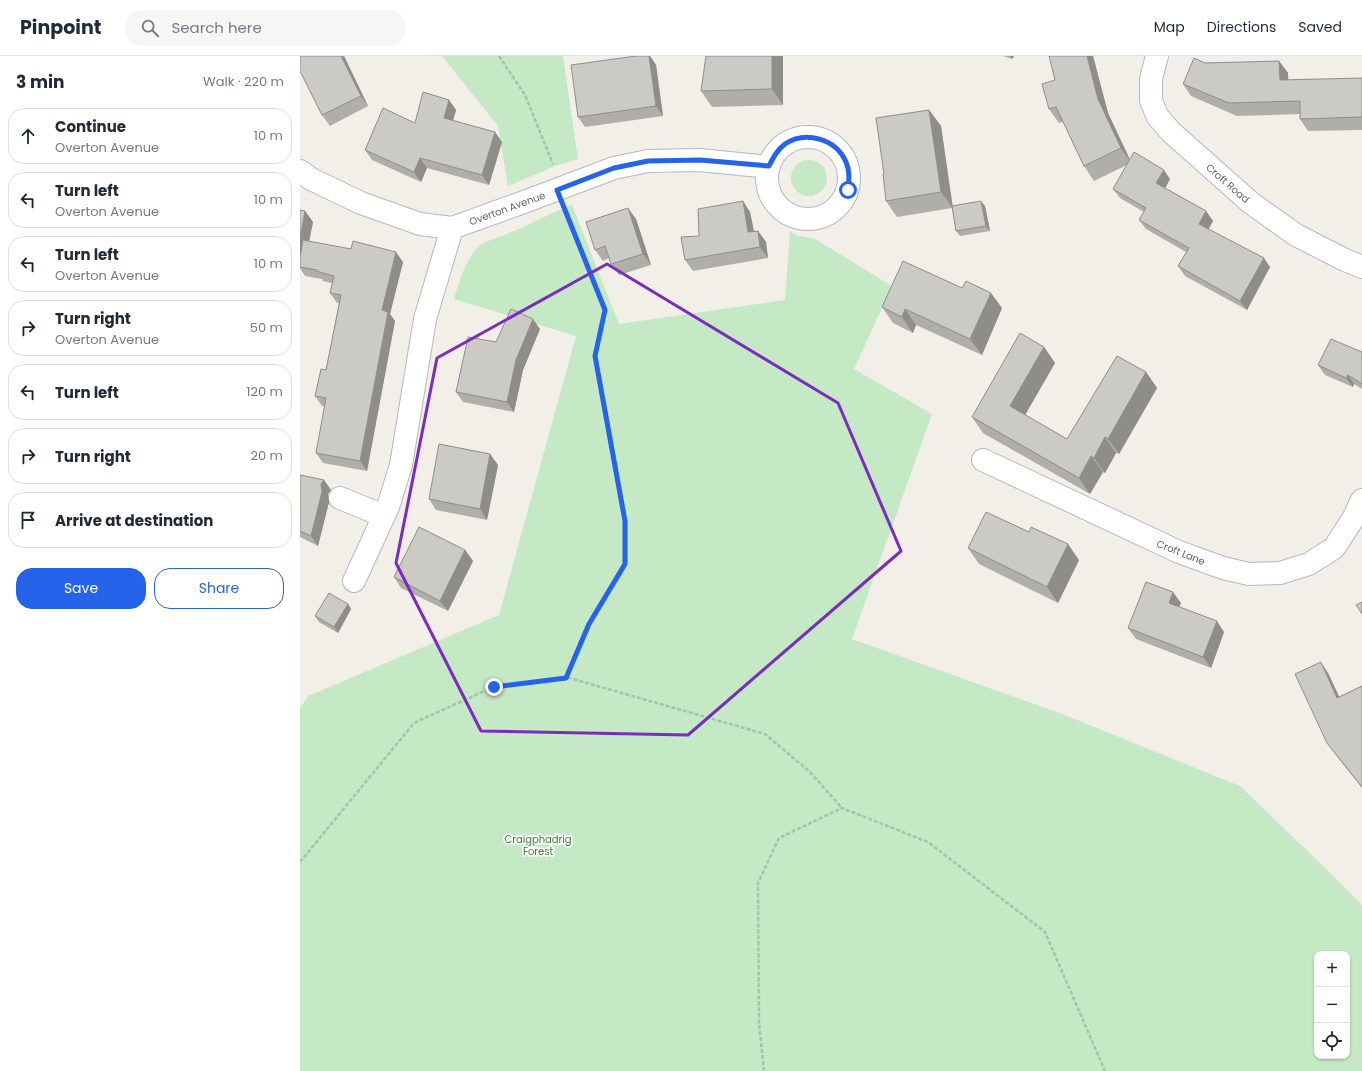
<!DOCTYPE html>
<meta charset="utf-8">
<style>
body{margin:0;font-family:Poppins,sans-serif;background:#f6f6f7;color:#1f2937}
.controls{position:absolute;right:12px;bottom:12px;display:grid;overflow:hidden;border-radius:8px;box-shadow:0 1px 3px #0004}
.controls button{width:36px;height:36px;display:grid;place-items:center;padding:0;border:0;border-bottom:1px solid #e0e1e3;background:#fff;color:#1f2937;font:20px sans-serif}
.stop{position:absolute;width:12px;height:12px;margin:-9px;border:3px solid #2563eb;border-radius:50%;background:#fff}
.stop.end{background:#2563eb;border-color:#fff;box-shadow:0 1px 4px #0008}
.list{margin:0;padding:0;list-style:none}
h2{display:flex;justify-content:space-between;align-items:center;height:52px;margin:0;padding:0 16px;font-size:17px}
h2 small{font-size:13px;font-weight:400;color:#747a83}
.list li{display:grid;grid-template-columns:26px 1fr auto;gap:12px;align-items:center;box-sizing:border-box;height:56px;margin:0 8px 8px;padding:0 8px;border:1px solid #e0e1e3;border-radius:16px}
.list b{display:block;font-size:15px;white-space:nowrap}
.list p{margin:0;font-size:13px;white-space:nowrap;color:#747a83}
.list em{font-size:13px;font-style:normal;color:#747a83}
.actions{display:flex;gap:8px;padding:12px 16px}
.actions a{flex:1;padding:9px 0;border:1px solid #2563eb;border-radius:16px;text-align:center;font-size:14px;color:#2563eb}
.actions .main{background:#2563eb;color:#fff}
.icon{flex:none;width:22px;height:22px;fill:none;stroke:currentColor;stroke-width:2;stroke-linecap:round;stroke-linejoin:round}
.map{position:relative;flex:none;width:1062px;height:1015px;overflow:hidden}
header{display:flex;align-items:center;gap:24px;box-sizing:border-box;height:56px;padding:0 20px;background:#fff;border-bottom:1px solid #e0e1e3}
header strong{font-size:19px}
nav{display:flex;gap:22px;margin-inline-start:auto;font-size:14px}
.search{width:280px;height:36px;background:#f6f6f7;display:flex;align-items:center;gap:10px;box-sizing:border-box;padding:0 14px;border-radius:16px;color:#747a83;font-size:15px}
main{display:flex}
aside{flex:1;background:#fff}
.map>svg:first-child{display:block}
.green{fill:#c5e8c5;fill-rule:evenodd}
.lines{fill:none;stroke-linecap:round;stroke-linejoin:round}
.minor-casing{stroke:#b5b8bc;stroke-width:24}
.path{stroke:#9cc7a9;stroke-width:2.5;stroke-dasharray:4 2;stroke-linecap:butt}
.minor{stroke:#fff;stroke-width:22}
.wall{fill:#afaea9}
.shaded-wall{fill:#8f8d8a}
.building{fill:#cccac5;stroke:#8f8d8a}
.route{stroke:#2563eb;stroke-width:5}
.marked{fill:none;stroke:#7b2cbf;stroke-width:3;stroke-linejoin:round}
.labels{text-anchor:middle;stroke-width:3.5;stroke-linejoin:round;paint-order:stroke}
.street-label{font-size:10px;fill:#5f6368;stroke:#fff}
.park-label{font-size:10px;fill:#348238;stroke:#fff}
</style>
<header>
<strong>Pinpoint</strong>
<div class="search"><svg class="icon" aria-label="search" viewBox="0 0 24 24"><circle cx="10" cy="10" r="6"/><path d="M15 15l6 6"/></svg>Search here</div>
<nav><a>Map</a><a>Directions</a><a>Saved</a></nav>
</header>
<main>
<aside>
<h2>3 min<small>Walk · 220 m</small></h2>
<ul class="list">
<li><svg class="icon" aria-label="ahead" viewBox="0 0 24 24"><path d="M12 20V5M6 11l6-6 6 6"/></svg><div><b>Continue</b><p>Overton Avenue</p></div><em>10 m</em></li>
<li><svg class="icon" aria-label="left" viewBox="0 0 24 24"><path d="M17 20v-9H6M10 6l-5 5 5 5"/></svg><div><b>Turn left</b><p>Overton Avenue</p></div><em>10 m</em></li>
<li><svg class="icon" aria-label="left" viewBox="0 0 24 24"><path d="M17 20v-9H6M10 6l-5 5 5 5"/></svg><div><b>Turn left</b><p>Overton Avenue</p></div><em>10 m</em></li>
<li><svg class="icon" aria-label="right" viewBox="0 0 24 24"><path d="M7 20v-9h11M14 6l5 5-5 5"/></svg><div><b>Turn right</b><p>Overton Avenue</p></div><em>50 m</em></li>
<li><svg class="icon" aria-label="left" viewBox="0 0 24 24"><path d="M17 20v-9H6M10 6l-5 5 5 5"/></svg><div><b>Turn left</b></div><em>120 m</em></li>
<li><svg class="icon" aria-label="right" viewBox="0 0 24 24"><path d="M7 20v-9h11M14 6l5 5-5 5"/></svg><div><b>Turn right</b></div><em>20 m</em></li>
<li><svg class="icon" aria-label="arrive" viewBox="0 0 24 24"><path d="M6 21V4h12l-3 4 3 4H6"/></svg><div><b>Arrive at destination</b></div></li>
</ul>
<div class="actions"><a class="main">Save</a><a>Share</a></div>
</aside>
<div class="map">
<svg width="1062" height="1015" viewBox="0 0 1062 1015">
<rect width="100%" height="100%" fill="#f1efe8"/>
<path class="green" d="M 142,0 L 263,0 L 278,103 L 258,109 L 208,130 L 198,70 Z
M491 122a18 18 0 1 1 36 0a18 18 0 1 1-36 0Z
M 272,149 L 319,268 L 485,244 L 490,175 L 495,179 L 515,183 L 592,230 L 554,313 L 632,358 L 552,583 L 762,658 L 940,730 L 1023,810 L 1062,849 L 1062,1015 L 0,1015 L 0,652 L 8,640 L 199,559 L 276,280 L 154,243 C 159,227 163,211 173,197 C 181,185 195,183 207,178 C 229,169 250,157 272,149 ZM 1017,898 L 1047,898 L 1047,1000 L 1017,1000 Z"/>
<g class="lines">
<g class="minor-casing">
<path id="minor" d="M 857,0 L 851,23 L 851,45 L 858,61 L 871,76 L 951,147 L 996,179 L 1045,204 L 1062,211
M467 122a41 41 0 1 1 82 0a41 41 0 1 1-82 0Z
M 0,115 L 11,123 L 61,147 L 120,168 L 152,172 L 224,146 L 314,112 L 348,105 L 400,104 L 469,111
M 683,404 L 879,496 L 923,512 L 949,518 L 980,517 L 1009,508 L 1034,492 L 1053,463 L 1062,444
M 40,442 L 84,460
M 54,525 L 88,451 L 101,409 L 125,263 L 152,172"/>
</g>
<path class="path" d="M 199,0 L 225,39 L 253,108
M 266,621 L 289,568 L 325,508 L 325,465 L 295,300 L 305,254 L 266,157
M 0,806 L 114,667 L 193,631 L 266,621 L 465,678 L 510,716 L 542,752
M 464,1015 L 459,968 L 458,827 L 479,782 L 542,752 L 628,786 L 745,876 L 805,1015"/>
<use href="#minor" class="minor"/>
</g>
<path class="wall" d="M 44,0 L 68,50 L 30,70 L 22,59 Z
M 349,0 L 350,0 L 356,9 L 363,60 L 285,71 L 278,61 Z
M 406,0 L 483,0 L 483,49 L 412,51 L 401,35 Z
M 703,0 L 714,0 L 712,3 Z
M 749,0 L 793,0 L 808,57 L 830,103 L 870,123 L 865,132 L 906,155 L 913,165 L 908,173 L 970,211 L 947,254 L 885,220 L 878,210 L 886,196 L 846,173 L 839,164 L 844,156 L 820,142 L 813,133 L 827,109 L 794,125 L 784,110 L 763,66 L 759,67 L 749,53 L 755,24 Z
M 979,5 L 988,17 L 988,24 L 1062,22 L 1062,74 L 1008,75 L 1000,63 L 1000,58 L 937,60 L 891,40 L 883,28 L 905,7 Z
M 149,44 L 156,54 L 153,64 L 202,86 L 189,129 L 127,112 L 121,126 L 72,104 L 65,94 L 115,67 Z
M 629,54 L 641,70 L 652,150 L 685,150 L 690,175 L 660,180 L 656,175 L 652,152 L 597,161 L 586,145 L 584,118 Z
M 443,145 L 450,156 L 454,175 L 458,175 L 466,186 L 468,202 L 393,215 L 385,204 L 399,180 Z
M 0,154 L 5,155 L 13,166 L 9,185 L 103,206 L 90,258 L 95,265 L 67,415 L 23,407 L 16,397 L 25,350 L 22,350 L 15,340 L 26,314 L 39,247 L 37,247 L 30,237 L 32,227 L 23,225 L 22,223 L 5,220 L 0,212 Z
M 336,163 L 351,209 L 319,219 L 311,208 L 309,202 L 303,205 L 295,194 Z
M 582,251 L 702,252 L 682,299 L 616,269 L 613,277 L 593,267 Z
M 240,273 L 223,314 L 214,356 L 163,346 L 156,336 L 196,286 Z
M 744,291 L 755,307 L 725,359 L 767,383 L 846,316 L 857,332 L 819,398 L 816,397 L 805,417 L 803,416 L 790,438 L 683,377 L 672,361 Z
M 1062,296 L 1062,333 L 1054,328 L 1053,331 L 1025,319 L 1018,309 Z
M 190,398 L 198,409 L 187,464 L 136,454 L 129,443 Z
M 0,419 L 24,424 L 31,434 L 28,438 L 29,446 L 18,490 L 0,481 Z
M 668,492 L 779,504 L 758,547 L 679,508 Z
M 165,494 L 173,505 L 148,555 L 101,532 L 94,521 Z
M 881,547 L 879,551 L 924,576 L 911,612 L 836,583 L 828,572 Z
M 48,548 L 51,553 L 38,577 L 19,566 L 15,560 Z
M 1028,617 L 1039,641 L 1062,630 L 1062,732 L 1035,698 L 1027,687 Z"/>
<path class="shaded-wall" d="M 41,0 L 44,0 L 68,50 L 61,40 Z
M 349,0 L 350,0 L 356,9 L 363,60 L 356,50 Z
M 472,0 L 483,0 L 483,49 L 472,33 Z
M 710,0 L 714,0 L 712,3 Z
M 787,0 L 793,0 L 808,57 L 831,107 L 821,92 L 798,43 Z
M 979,5 L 988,17 L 989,37 L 980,24 Z
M 149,44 L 156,54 L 151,72 L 144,62 Z
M 629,54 L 641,70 L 653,152 L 641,136 Z
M 195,76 L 202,86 L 189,129 L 182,119 Z
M 120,102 L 127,112 L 121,126 L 114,116 Z
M 864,114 L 870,123 L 863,136 L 856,127 Z
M 443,145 L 450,156 L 456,187 L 448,176 Z
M 681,145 L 685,150 L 690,175 L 686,170 Z
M 328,152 L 336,163 L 351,209 L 343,198 Z
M 5,155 L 13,166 L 4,211 L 0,205 L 0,182 Z
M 906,155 L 913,165 L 906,178 L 899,168 Z
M 458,175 L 466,186 L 468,202 L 460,191 Z
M 96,196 L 103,206 L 90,258 L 95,265 L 67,415 L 60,405 L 82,254 Z
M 964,202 L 970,211 L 947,254 L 940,245 Z
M 691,237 L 702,252 L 682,299 L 670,283 Z
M 605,253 L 616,269 L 613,277 L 602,261 Z
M 233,263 L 240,273 L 223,314 L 214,356 L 207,346 L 216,304 Z
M 744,291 L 755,307 L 721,366 L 710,350 Z
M 846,316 L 857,332 L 819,398 L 808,383 Z
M 1048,319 L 1054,328 L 1053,331 L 1046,322 Z
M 805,381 L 816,397 L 805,417 L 794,402 Z
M 190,398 L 198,409 L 187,464 L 180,453 Z
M 791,400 L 803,416 L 790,438 L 779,422 Z
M 24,424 L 31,434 L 28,438 L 29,446 L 18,490 L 11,480 L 21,428 Z
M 768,488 L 779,504 L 758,547 L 747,531 Z
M 165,494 L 173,505 L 148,555 L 140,545 Z
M 873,536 L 881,547 L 876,558 L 869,547 Z
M 48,548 L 51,553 L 38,577 L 34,571 Z
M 917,565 L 924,576 L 911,612 L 903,601 Z
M 1021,606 L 1028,617 L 1045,653 L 1037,642 Z"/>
<path class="building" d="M 0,0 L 41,0 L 61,40 L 22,59 L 0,15 Z
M 336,0 L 349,0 L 356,50 L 278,61 L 271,9 Z
M 406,0 L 472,0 L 472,33 L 401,35 Z
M 749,0 L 787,0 L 798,43 L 821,92 L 784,110 L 756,51 L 749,53 L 742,28 L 755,24 Z
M 894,2 L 905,7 L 979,5 L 980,24 L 1062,22 L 1062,61 L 1000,63 L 1000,45 L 929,47 L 883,28 Z
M 123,36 L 149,44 L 144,62 L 195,76 L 182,119 L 120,102 L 114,116 L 65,94 L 83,52 L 115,67 Z
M 629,54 L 641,136 L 586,145 L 583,118 L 584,118 L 576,62 Z
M 834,96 L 864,114 L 856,127 L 906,155 L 899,168 L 964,202 L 940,245 L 878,210 L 889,192 L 839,164 L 846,152 L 813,133 Z
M 443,145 L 448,176 L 458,175 L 460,191 L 385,204 L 381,181 L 399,180 L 398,153 Z
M 681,145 L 686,170 L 656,175 L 652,150 Z
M 328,152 L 343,198 L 311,208 L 305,190 L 295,194 L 286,166 Z
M 0,154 L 5,155 L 0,182 Z
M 3,184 L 51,193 L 53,185 L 96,196 L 82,254 L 88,256 L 60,405 L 16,397 L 26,342 L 15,340 L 21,313 L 26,314 L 41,239 L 30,237 L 34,220 L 16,215 L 17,214 L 0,211 L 0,202 Z
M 603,205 L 662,232 L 666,225 L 691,237 L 670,283 L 605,253 L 602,261 L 582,251 Z
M 211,253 L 233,263 L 216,304 L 207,346 L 156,336 L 168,281 L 196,286 Z
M 720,277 L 744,291 L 710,350 L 767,383 L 817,300 L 846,316 L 808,383 L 805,381 L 794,402 L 791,400 L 779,422 L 672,361 Z
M 1031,283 L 1062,296 L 1062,328 L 1048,319 L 1046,322 L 1018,309 Z
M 139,388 L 190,398 L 180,453 L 129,443 Z
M 0,419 L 24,424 L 21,428 L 22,436 L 11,480 L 0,475 Z
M 686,456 L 729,476 L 731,471 L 768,488 L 747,531 L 668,492 Z
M 119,471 L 165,494 L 140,545 L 94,521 Z
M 846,526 L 873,536 L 869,547 L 917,565 L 903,601 L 828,572 Z
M 29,537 L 48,548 L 34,571 L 15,560 Z
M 1062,546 L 1062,558 L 1056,549 Z
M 1021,606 L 1037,642 L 1062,630 L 1062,731 L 1027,687 L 995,618 Z"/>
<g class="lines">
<path class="route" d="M 194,631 L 266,622 L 289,568 L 325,508 L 325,465 L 295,300 L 305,254 L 257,134 L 314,112 L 348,105 L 400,104 L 469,110 C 473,102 477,94 485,88 C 506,74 536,83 546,106 C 550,115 549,124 548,134"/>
</g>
<path class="marked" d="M 307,208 L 538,347 L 601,495 L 388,679 L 181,675 L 96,507 L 137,302 Z"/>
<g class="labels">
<g class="street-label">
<text transform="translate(928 127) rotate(41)" y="4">Croft Road</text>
<text transform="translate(207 152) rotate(-20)" y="4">Overton Avenue</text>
<text transform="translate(881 496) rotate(22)" y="4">Croft Lane</text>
</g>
<g class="park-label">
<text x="238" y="787">Craigphadrig<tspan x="238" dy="12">Forest</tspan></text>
</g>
</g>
</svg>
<div class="controls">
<button>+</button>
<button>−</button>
<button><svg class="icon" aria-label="locate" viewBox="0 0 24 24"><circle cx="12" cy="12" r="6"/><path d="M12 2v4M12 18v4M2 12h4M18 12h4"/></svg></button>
</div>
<div class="stop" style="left:548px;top:134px"></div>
<div class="stop end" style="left:194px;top:631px"></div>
</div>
</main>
